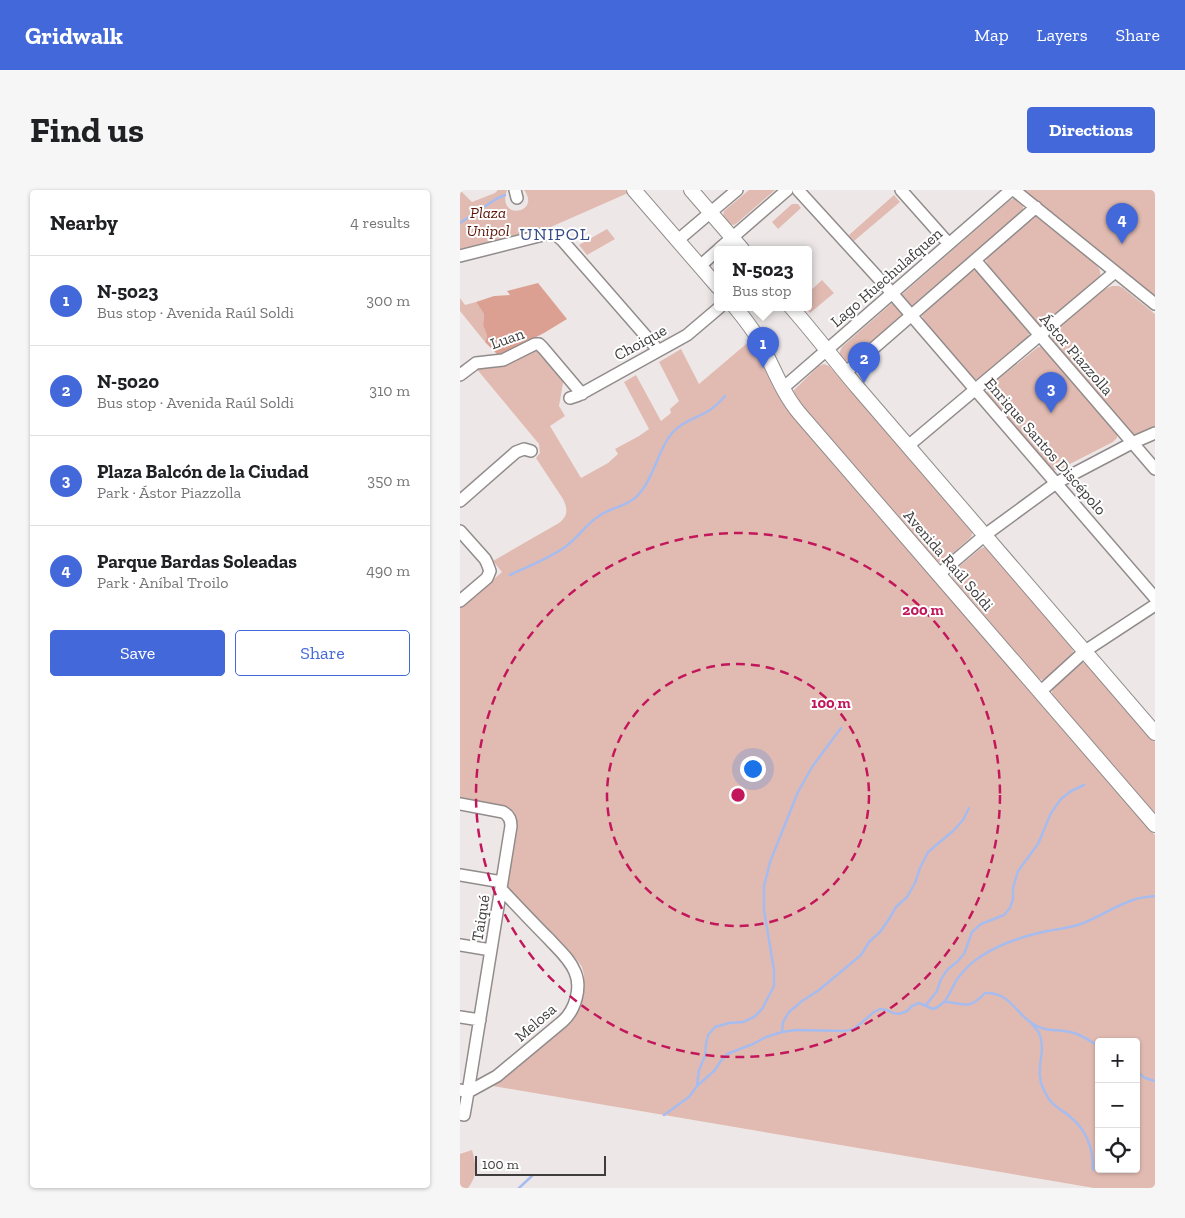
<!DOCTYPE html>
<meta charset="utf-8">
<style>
body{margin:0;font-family:"Zilla Slab",serif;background:#f6f6f6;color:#202124}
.controls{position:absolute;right:15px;bottom:15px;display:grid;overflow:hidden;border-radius:5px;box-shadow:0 1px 4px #0004}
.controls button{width:45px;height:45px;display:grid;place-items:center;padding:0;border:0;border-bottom:1px solid #e0e0e0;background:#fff;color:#202124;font:25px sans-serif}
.scale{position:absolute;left:15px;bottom:12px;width:131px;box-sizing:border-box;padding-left:5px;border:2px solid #3e3c3c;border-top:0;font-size:14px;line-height:18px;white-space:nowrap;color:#3e3c3c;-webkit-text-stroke:4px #fff;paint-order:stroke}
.you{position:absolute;left:292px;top:578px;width:18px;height:18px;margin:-12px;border:4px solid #fff;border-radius:50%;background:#1a73e8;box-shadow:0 0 0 8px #1a73e833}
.badge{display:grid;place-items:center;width:32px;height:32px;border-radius:50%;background:#4368da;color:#fff;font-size:16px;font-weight:700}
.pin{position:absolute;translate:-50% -41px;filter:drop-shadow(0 1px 2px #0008)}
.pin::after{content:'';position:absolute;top:26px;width:18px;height:15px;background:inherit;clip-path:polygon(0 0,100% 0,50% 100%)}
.popup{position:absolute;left:254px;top:56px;width:98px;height:65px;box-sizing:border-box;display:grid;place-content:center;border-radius:5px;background:#fff;filter:drop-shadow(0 1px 4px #0005);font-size:16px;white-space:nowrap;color:#757577}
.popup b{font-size:19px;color:#202124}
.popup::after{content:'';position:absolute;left:50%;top:100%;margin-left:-10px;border:10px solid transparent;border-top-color:#fff}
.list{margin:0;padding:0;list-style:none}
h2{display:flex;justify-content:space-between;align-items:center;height:65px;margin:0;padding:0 20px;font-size:21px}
h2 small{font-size:16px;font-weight:400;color:#757577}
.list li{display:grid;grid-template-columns:32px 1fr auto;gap:15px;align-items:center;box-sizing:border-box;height:90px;padding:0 20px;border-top:1px solid #e0e0e0}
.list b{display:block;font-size:19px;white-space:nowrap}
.list p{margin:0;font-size:16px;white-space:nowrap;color:#757577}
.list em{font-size:16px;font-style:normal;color:#757577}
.actions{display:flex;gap:10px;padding:15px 20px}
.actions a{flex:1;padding:11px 0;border:1px solid #4368da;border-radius:5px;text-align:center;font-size:18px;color:#4368da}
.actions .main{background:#4368da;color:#fff}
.icon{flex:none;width:28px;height:28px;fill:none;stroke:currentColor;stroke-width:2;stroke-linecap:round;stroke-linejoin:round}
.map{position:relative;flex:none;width:695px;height:998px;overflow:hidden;border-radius:5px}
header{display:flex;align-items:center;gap:30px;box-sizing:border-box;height:70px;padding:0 25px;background:#4368da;color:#fff}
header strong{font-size:24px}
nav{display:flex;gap:28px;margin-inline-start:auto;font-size:18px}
.intro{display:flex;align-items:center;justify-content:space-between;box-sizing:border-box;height:120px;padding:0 30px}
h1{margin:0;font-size:35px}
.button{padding:12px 22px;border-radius:5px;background:#4368da;color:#fff;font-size:18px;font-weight:700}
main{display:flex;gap:30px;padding:0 30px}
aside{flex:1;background:#fff;border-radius:5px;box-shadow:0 1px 4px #0004}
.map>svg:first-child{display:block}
.green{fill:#e1bbb2;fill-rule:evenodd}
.forest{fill:#dca092}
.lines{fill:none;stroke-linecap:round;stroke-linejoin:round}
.stream{stroke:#a7bcee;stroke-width:2.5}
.minor-casing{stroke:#918c8b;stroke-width:14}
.major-casing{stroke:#918c8b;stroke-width:16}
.minor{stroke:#fff;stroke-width:11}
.major{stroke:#fff;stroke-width:14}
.ring{fill:none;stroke:#c2185b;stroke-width:2.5;stroke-dasharray:9 6}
.labels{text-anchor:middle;stroke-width:4;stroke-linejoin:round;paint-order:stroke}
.park-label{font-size:16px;font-style:italic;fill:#5d1507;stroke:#fff}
.street-label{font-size:16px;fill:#3e3c3c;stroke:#fff}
.neighbourhood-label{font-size:18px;letter-spacing:1px;fill:#364c86;stroke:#fff}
.centre{fill:#c2185b;stroke:#fff;stroke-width:2.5}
.ring-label{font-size:15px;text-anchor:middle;font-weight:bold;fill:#c2185b;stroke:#fff;stroke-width:4;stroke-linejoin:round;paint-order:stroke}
</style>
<header>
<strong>Gridwalk</strong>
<nav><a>Map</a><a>Layers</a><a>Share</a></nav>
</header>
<div class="intro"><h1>Find us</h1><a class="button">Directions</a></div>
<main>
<aside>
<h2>Nearby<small>4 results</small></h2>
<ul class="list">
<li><span class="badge">1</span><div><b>N-5023</b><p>Bus stop · Avenida Raúl Soldi</p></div><em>300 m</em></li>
<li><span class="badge">2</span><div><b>N-5020</b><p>Bus stop · Avenida Raúl Soldi</p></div><em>310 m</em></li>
<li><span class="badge">3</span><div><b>Plaza Balcón de la Ciudad</b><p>Park · Ástor Piazzolla</p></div><em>350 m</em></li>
<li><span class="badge">4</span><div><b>Parque Bardas Soleadas</b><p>Park · Aníbal Troilo</p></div><em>490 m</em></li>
</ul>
<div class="actions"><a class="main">Save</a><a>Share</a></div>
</aside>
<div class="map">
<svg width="695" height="998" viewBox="0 0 695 998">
<rect width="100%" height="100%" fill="#ede8e7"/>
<path class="green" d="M 0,0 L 12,12 L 35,3 L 38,0 L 47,0 C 36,32 82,23 64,0 L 165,0 L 168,3 L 84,40 L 0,63 Z
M 289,0 L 315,0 L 277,33 L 274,35 L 269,34 C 265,30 262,27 264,21 Z
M 562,0 L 695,0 L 695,107 Z
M 434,5 L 440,12 L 394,51 L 389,45 Z
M 554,8 L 557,8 L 563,13 L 563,19 L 562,22 L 392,170 C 382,174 376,164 383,156 L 549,11 Z
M 332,14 L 338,14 L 341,18 L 318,39 L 312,32 Z
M 575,25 L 580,26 L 636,75 C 640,79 641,82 640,87 L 588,133 L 580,135 L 576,133 L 528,75 C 525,70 526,68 530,64 Z
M 147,39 L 155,49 L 127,65 L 119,55 Z
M 515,80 L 568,141 L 569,144 L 568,148 L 519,190 L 515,189 L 512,187 L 464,131 L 462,125 L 465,121 L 510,82 Z
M 362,90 L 374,103 L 350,123 L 345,117 L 348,117 L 348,103 Z
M 652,96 L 659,96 L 663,98 L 695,124 L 695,236 L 674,245 L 672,245 L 590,147 L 592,142 L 645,99 Z
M 0,108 L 5,115 L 16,112 L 24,124 L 23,135 L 27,146 L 25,152 L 0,121 Z
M 292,149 L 324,213 L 332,225 L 695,645 L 695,998 L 634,998 L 33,896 L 112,828 L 123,803 L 124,794 L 124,785 L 122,777 L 118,771 L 54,707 L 48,699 L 47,695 L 55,630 L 0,610 L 0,418 L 42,382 L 33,371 L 99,333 C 108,326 108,319 103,309 L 76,268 L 80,263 L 79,254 L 15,177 L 47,174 L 76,159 L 79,160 L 103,188 L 103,193 L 99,216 L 105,226 L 90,236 L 121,288 L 148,273 L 158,264 L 155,259 L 179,246 L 189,239 L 164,192 L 176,185 L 201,231 L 211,223 L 210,219 L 219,211 L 199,172 L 221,159 L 239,194 ZM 639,852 L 676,852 L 676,979 L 639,979 Z
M 578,157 L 582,157 L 585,160 L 657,243 L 657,248 L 653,252 L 598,280 L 594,280 L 590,278 L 526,204 L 529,197 Z
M 364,174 L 369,176 L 512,340 L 512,345 L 510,348 L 484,371 L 480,372 L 477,372 L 332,205 L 334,200 L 359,176 Z
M 524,357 L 528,358 L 612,457 L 613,461 L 612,465 L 587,488 C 582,491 580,490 576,487 L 492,388 L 493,384 L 495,380 L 520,359 Z
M 625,472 L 695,552 L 695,625 L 592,504 L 592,501 L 594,498 L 620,474 Z
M 12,960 C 16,974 18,986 8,998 L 0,998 L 0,964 Z"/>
<path class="forest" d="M 78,93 L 107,129 L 84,143 L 45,163 L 41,165 L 37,164 L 25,152 L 27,146 L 23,135 L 24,124 L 16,112 L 34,106 L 50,105 L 47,101 Z"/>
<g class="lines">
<path class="stream" d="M 0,33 L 36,9 L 45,5
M 50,385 C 69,376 88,369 105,357 C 118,348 126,334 139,326 C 152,317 169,316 179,304 C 195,286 197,261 212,243 C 221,233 233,229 245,223 C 253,219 259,213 265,206
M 486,812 C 506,814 509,820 525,803 C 550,802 555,823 573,834 C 586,842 596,839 610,842 C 621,844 630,851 639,856
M 466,815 L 477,801 L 481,789 L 488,779 L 497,772 L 504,764 L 512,742 L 521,734 L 544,725 L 550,718 L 553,709 L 553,698 L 558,681 L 578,654 L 591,623 L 601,609 L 611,601 L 624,595
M 572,834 C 574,837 578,840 579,843 C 586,859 578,872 580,886 C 580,892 583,899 586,904 C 590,914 600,919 608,925 C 627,940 633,957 633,980
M 322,842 L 323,832 L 329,822 L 342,811 L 359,800 L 401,765 L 409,752 L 420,742 L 429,729 L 436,717 L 447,707 L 455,693 L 460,678 L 468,662 L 493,641 L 503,630 L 509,618
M 676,881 L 685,888 L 695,891
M 237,895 L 239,880 L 245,866 L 246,854 L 248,845 L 255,837 L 269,833 L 283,832 L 294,827 L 302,819 L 314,796 L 314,780 L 304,720 L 304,696 L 310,672 L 338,602 L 352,577 L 381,538
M 204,925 L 229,907 L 237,896 L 255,880 L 260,872 L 267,864 L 293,854 L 306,847 L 322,842 L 336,840 L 384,841 L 394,839 L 414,822 L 420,819 L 427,820 L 433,823 L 439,824 L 447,821 L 452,816 L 459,813 L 473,819 C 489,813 489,801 498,788 C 504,780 512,772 520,767 C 540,753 564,746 587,741 C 599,739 609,738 621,734 C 639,727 655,716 673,710 C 679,707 688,707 695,706
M 59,998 L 73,985"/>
<g class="minor-casing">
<path id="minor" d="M 55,0 L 57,8
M 338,0 L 432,103 L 695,408
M 441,0 L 489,54
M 554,0 L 695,114
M 218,50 L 277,0
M 259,59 L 327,0
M 0,66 L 87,44 L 95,44 L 102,50 L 198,160
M 515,70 L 695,279
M 240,76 L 258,60
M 385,183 L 576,17
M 0,185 L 16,173 L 43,170 L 75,154 L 79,154 L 83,158 L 122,204
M 323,198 L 551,0
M 110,208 L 119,205 L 227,145 L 260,117
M 448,256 L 655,82
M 0,311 L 56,262 L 64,259 L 71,261
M 0,341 L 25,369 L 27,373 L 30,381 L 27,388 L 0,411
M 478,385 L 525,345 L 596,293 L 672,253 L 695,243
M 580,502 L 625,461 L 695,415
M 0,614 L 43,622 C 49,625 51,630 51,636 L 8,902 L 4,925 L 0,924
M 0,685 L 42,692
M 0,755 L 31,760
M 0,827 L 20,830
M 0,900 L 8,902 L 37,886 L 103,831 C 115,820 122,798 115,782 C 110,769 98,759 89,749 C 73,733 57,716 41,699"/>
</g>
<g class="major-casing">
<path id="major" d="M 174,0 L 258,97
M 231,0 L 282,59
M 275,117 C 284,128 293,139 300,152 C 313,176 322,203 340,224 L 695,635
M 331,117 C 354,143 375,171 398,198 L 695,543"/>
</g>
<use href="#minor" class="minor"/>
<use href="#major" class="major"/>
</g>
<g class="ring">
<circle cx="278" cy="605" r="131"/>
<circle cx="278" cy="605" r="262"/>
</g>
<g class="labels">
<g class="park-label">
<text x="28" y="28">Plaza<tspan x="28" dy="18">Unipol</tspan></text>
</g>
<g class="street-label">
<text transform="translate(426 87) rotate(-41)" y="6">Lago Huechulafquen</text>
<text transform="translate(47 148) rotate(-20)" y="6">Luan</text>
<text transform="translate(180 152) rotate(-29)" y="6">Choique</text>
<text transform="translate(617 164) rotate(49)" y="6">Ástor Piazzolla</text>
<text transform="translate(586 256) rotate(49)" y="6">Enrique Santos Discépolo</text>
<text transform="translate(489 370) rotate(49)" y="6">Avenida Raúl Soldi</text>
<text transform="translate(20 728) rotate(-81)" y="6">Taiqué</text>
<text transform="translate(75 832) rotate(-41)" y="6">Melosa</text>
</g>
<g class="neighbourhood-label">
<text x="95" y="50">UNIPOL</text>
</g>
</g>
<circle cx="278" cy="605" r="8" class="centre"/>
<g class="ring-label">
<text x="463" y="425">200 m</text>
<text x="371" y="518">100 m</text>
</g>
</svg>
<div class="controls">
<button>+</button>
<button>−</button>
<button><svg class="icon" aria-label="locate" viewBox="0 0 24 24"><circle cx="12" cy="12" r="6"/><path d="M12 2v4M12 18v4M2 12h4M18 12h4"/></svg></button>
</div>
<div class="scale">100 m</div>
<div class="you"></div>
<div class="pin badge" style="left:303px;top:178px">1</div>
<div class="popup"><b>N-5023</b>Bus stop</div>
<div class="pin badge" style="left:404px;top:193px">2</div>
<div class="pin badge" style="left:591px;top:223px">3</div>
<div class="pin badge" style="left:662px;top:54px">4</div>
</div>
</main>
